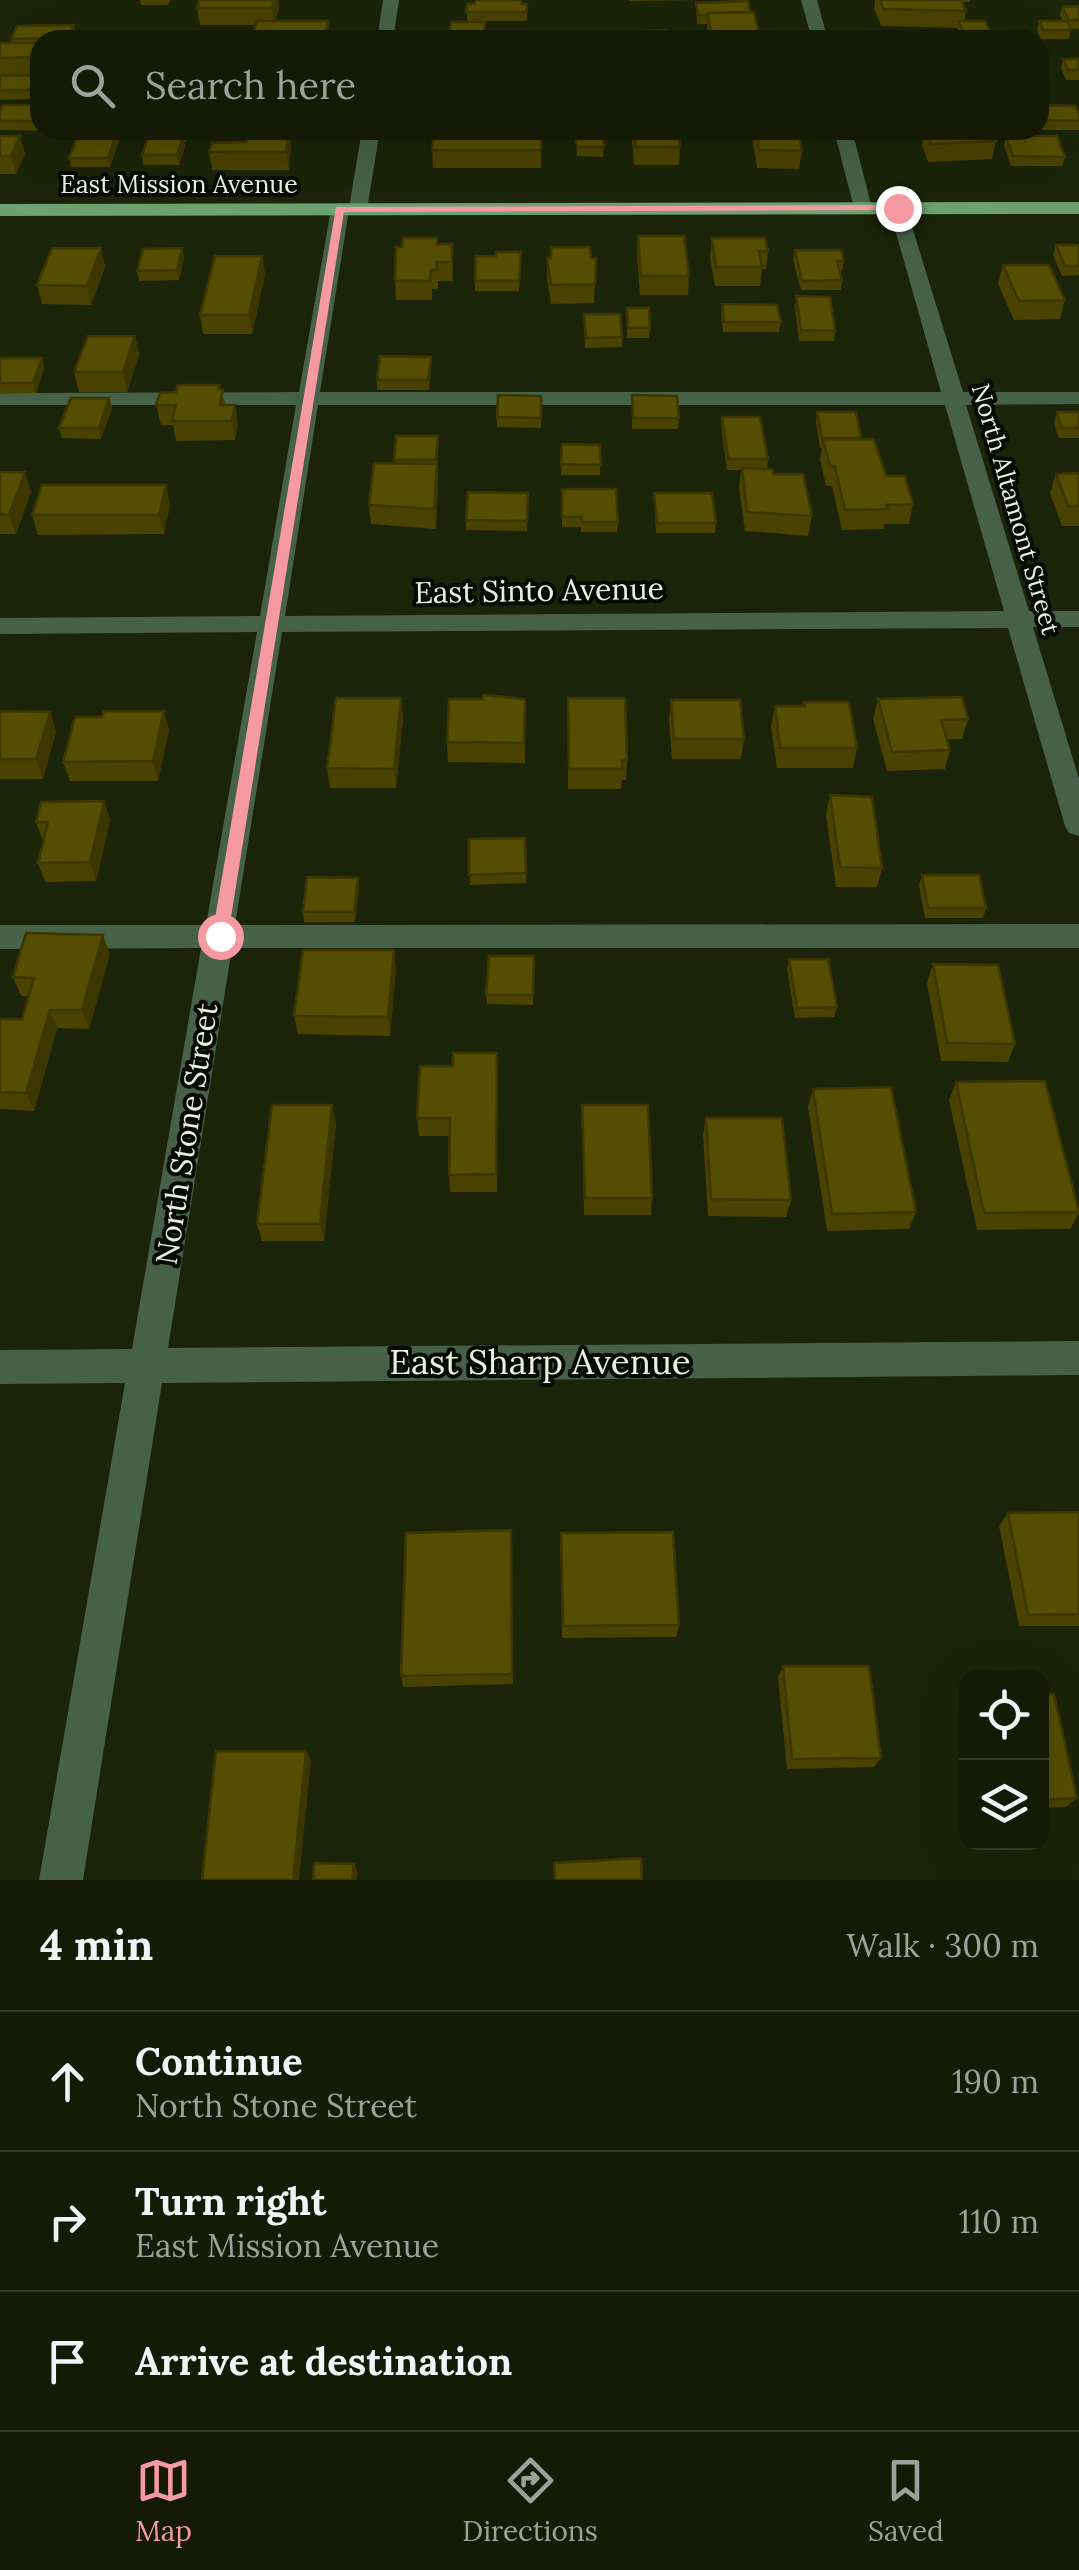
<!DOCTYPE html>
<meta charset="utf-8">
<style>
body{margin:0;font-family:Lora,serif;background:#212714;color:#f1f3f6}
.controls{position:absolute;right:30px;bottom:30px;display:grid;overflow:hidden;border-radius:20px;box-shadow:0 10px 40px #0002}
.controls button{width:90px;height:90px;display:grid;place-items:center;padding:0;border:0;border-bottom:2px solid #333828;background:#141a06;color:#f1f3f6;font:50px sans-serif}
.stop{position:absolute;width:30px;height:30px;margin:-22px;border:8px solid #f49aa0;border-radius:50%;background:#fff}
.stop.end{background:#f49aa0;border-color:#fff;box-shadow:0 2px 10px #0008}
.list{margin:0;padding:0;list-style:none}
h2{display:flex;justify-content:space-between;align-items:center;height:130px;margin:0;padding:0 40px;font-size:42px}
h2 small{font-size:32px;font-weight:400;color:#9da19b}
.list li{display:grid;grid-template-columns:65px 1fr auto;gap:30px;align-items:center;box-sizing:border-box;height:140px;padding:0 40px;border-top:2px solid #333828}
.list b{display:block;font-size:38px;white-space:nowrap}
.list p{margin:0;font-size:32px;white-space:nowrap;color:#9da19b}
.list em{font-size:32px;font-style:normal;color:#9da19b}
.icon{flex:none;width:55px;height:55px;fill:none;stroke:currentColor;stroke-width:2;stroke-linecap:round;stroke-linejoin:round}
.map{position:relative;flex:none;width:1079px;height:1880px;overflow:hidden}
.search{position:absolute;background:#141a06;box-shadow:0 10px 40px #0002;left:30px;right:30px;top:30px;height:110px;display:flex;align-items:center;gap:25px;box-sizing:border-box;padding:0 35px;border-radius:30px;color:#9da19b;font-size:38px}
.sheet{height:550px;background:#141a06}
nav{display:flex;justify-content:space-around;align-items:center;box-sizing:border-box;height:140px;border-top:2px solid #333828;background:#141a06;font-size:28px;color:#9da19b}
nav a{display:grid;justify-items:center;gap:5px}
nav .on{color:#f49aa0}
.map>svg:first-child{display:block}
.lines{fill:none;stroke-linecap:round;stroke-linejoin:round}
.minor{fill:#476048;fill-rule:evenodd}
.major{fill:#6da16f;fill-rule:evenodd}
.wall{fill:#494201}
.shaded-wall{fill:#3c3601}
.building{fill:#554d01;stroke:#3c3601;stroke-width:2.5}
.route{fill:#f49aa0}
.labels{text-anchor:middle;stroke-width:8;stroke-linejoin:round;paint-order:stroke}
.far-street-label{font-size:25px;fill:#ebf1e0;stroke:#070a02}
.street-label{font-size:30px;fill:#ebf1e0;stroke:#070a02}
.near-street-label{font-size:35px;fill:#ebf1e0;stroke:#070a02}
</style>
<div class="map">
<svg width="1079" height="1880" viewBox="0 0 1079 1880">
<rect width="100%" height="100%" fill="#1b2308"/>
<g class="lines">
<path class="minor" d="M 383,0 L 399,0 L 393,40 L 377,40 Z
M 801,0 L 817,0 L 828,40 L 812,40 Z
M 362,130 L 380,130 L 367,209 L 358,215 L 349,210 L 320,392 L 941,392 L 889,208 L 891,204 L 905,204 L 963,392 L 1079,392 L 1079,404 L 966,405 L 1029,611 L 1079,611 L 1079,627 L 1033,627 L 1079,779 L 1079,836 L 1069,833 L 1065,826 L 1008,628 L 282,632 L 235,925 L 1079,924 L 1079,948 L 232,948 L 168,1348 L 1079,1341 L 1079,1375 L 162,1383 L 83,1880 L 39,1880 L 125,1383 L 0,1384 L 0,1350 L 132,1349 L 201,948 L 0,949 L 0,925 L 206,925 L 257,632 L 0,634 L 0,618 L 260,616 L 296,405 L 0,405 L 0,393 L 299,392 L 331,209 L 340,203 L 349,208 ZM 318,405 L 945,405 L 1004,611 L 285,616 Z
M 834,130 L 852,130 L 872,208 L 870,212 L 856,212 L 854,208 Z"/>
<path class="major" d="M 1079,202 L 1079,214 L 0,216 L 0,204 Z"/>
</g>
<path class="wall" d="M 140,0 L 170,0 L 168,5 L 141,5 Z
M 200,0 L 278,0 L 279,8 L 275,21 L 328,21 L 330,40 L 254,40 L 253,32 L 256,25 L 200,25 L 197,8 Z
M 629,0 L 700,0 L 629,1 Z
M 875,0 L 970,0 L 970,2 L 962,2 L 966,11 L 964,21 L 990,31 L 988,40 L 961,40 L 957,28 L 881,26 L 874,8 Z
M 696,3 L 750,12 L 759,33 L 758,40 L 708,40 L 707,24 L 697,24 Z
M 467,4 L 527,4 L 527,21 L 467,21 Z
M 1079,6 L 1079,29 L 1071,29 L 1069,39 L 1041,39 L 1037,30 L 1039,21 L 1063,21 L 1060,15 L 1062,7 Z
M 76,34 L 74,40 L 40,40 L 40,75 L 0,76 L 0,43 L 12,43 L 11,39 Z
M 1063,59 L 1079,59 L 1079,80 L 1066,80 L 1061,68 Z
M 0,76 L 38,85 L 32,99 L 0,100 Z
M 40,94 L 40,130 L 55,131 L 0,130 L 0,111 L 37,105 L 36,102 Z
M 1039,105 L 1079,114 L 1079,130 L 1039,130 Z
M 155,130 L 189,130 L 186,142 L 184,142 L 185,147 L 179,165 L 143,165 L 142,155 L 155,138 Z
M 237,130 L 293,130 L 292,136 L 290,136 L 291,147 L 289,170 L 212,170 L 209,152 L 247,142 L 248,137 L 238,137 Z
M 631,130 L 678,130 L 680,147 L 679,165 L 634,165 Z
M 753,130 L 798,130 L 802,151 L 799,169 L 757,168 L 752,138 Z
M 924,130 L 991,130 L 996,141 L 992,159 L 928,162 L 922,145 Z
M 541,131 L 541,168 L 433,168 L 432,150 L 479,132 Z
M 0,136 L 25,154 L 16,174 L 0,174 Z
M 576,136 L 604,147 L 603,157 L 577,156 Z
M 1006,136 L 1065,157 L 1062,166 L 1011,166 L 1004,145 Z
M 119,141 L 110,167 L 71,167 L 69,158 Z
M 638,236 L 689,276 L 688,295 L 640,295 L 637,255 Z
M 712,238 L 768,251 L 766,269 L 762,269 L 760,286 L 715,286 L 710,257 Z
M 437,244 L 452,244 L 453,281 L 438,281 L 438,289 L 432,289 L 432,300 L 396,300 L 395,281 Z
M 1056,245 L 1079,245 L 1079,275 L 1062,276 L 1053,255 Z
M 101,248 L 105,267 L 91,305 L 42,304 L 37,285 Z
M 182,248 L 184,258 L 179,280 L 139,281 L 137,271 Z
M 795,250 L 844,261 L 842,271 L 840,271 L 842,280 L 841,290 L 801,290 L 793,260 Z
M 521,252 L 519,291 L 475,291 L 475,281 L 496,256 Z
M 262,256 L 265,275 L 252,334 L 203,334 L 200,315 Z
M 547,258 L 596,258 L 594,303 L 551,304 L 547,277 Z
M 1003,265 L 1065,300 L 1060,319 L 1014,320 L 998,284 Z
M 796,296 L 835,331 L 834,341 L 799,341 L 795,306 Z
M 722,304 L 781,322 L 779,332 L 723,332 L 721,314 Z
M 627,308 L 650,328 L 649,338 L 627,338 Z
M 584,314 L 622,337 L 622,347 L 585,348 Z
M 135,336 L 139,355 L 127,392 L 79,392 L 74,372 Z
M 0,358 L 44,368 L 36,393 L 0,394 Z
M 431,367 L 429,390 L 377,390 L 377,380 Z
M 220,389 L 226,405 L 235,405 L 238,424 L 235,440 L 176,441 L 173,425 L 161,425 L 156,405 Z
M 632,395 L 679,418 L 678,429 L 632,429 Z
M 541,396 L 541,428 L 497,427 L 497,417 Z
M 109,398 L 112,408 L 101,439 L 62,438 L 59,428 Z
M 817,412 L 861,439 L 886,476 L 913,504 L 909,524 L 884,524 L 884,529 L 842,530 L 832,486 L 826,486 L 820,459 L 822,448 L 820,448 L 816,422 Z
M 1057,412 L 1079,412 L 1079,438 L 1059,438 L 1054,423 Z
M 722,417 L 768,459 L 767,469 L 773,474 L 812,516 L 808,536 L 745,531 L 739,488 L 741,470 L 727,470 L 721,427 Z
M 396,436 L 438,436 L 438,484 L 436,529 L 371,524 L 369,505 L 395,464 Z
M 562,444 L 600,445 L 600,475 L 561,475 Z
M 0,472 L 31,492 L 16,534 L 0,534 Z
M 1079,473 L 1079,526 L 1062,526 L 1050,493 L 1056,474 Z
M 562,489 L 618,522 L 617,532 L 581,532 L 581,527 L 562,527 Z
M 528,493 L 527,531 L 466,530 L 466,520 Z
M 654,493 L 716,523 L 715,533 L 656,533 Z
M 170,505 L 164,534 L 38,535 L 32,515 Z
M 401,698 L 403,718 L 396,788 L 330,788 L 327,768 Z
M 568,698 L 627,760 L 626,780 L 622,780 L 621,789 L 568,789 Z
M 525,699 L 525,763 L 448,762 L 447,742 Z
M 878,699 L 968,719 L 962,739 L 947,739 L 950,750 L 945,769 L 887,771 L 873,719 Z
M 671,700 L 744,739 L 741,759 L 672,759 L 669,720 Z
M 804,702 L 857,748 L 853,768 L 777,768 L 771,726 L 775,706 L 803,706 Z
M 0,711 L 50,712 L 56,732 L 43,779 L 0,779 Z
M 169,730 L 158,781 L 70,781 L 63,762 Z
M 830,795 L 882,868 L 877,887 L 836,887 L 826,815 Z
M 104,801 L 110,820 L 96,881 L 45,882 L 38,863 L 43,841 L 36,822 Z
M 525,838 L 526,883 L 470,885 L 469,839 Z
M 922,875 L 986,908 L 983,918 L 925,918 L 919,885 Z
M 358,878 L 359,888 L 355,922 L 304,922 L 303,912 Z
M 110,954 L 89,1029 L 57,1028 L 34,1111 L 0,1109 L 0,1019 L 22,1019 L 29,996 L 21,996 L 13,977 Z
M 534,956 L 533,1005 L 487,1004 L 486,995 Z
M 789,959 L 837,1007 L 834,1017 L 795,1018 L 787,969 Z
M 933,964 L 1015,1044 L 1008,1062 L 941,1061 L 927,983 Z
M 396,969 L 390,1036 L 298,1034 L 294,1016 Z
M 498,1071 L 497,1192 L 450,1192 L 449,1175 L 450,1136 L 419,1136 L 417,1118 Z
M 956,1082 L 1079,1210 L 1079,1213 L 1070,1229 L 977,1230 L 949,1100 Z
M 813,1089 L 916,1212 L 909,1229 L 827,1231 L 808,1107 Z
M 582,1105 L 652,1198 L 651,1215 L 584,1215 Z
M 706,1118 L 791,1200 L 786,1217 L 708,1216 L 703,1135 Z
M 336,1123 L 324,1241 L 262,1241 L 257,1224 Z
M 1079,1512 L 1079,1626 L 1019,1626 L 999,1526 L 1008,1513 Z
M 511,1530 L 513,1684 L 403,1687 L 401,1676 Z
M 561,1546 L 679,1625 L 676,1637 L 562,1638 Z
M 783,1666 L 881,1758 L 874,1767 L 787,1769 L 778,1677 Z
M 1042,1694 L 1077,1798 L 1066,1807 L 1042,1808 Z"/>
<path class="shaded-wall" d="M 274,0 L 278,0 L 279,8 L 274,25 L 272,8 Z
M 328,21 L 330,40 L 325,40 L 325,36 Z
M 74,25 L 76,34 L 74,40 L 69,40 Z
M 36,75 L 38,85 L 32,99 L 29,90 Z
M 289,130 L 291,147 L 289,170 L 286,152 Z
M 117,131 L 119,141 L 110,167 L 108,158 Z
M 20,136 L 25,154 L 16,174 L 11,156 Z
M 183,138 L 185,147 L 179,165 L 177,155 Z
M 101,248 L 105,267 L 91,305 L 87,286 Z
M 182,248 L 184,258 L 179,280 L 177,270 Z
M 262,256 L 265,275 L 252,334 L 249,315 Z
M 135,336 L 139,355 L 127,392 L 123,372 Z
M 42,358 L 44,368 L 36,393 L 33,383 Z
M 109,398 L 112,408 L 101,439 L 99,428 Z
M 235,405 L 238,424 L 235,440 L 232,421 Z
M 438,436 L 438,484 L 436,529 L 434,509 Z
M 25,472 L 31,492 L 16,534 L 9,515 Z
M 166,485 L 170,505 L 164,534 L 159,515 Z
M 401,698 L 403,718 L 396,788 L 394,769 Z
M 164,711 L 169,730 L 158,781 L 153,761 Z
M 50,712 L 56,732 L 43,779 L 36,759 Z
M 104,801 L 110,820 L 96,881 L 90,862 Z
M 358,878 L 359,888 L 355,922 L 354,912 Z
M 103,935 L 110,954 L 89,1029 L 82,1010 Z
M 394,950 L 396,969 L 390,1036 L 388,1017 Z
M 50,1010 L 57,1028 L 34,1111 L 26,1093 Z
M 332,1105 L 336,1123 L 324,1241 L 320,1224 Z
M 306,1751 L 311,1760 L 299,1880 L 293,1880 Z
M 354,1864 L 358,1872 L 357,1880 L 352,1880 Z"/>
<path class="building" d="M 200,0 L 274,0 L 272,8 L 197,8 Z
M 476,0 L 521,0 L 521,4 L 527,4 L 527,12 L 466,12 L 467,4 L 475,4 Z
M 880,0 L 961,0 L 966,11 L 883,9 Z
M 748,1 L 750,12 L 708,13 L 708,15 L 698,15 L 696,3 Z
M 1079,6 L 1079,20 L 1069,20 L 1062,7 Z
M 754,12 L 759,33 L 711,33 L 708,13 Z
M 257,21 L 328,21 L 325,36 L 262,36 L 263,32 L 253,32 Z
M 958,21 L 985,21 L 990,31 L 963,31 Z
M 1039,21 L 1067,21 L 1071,30 L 1043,30 Z
M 451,22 L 485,22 L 484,39 L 449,39 Z
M 74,25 L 69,38 L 11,39 L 17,26 Z
M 667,30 L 670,40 L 638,40 L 636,31 Z
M 923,31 L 932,40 L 888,40 L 886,32 Z
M 504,37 L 552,37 L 552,40 L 504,40 Z
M 0,43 L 40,43 L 40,57 L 0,58 Z
M 1063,59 L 1079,59 L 1079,70 L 1068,70 Z
M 36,75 L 29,90 L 0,90 L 0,76 Z
M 3,105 L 40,105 L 40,121 L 0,121 L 0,111 Z
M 1039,105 L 1075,106 L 1079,114 L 1079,121 L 1040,120 Z
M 155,130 L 185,130 L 184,132 L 154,132 Z
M 250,130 L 289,130 L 286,152 L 209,152 L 212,143 L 247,142 Z
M 634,130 L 678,130 L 680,147 L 635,147 Z
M 756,130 L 798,130 L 802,151 L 759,150 Z
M 926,130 L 991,130 L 996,141 L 931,144 Z
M 80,131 L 117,131 L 108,158 L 69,158 Z
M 541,131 L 541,150 L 432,150 L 434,132 Z
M 0,136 L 20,136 L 11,156 L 0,156 Z
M 576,136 L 603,136 L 604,147 L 577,147 Z
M 1006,136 L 1057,136 L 1065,157 L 1013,156 Z
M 148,138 L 183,138 L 177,155 L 142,155 Z
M 638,236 L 684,236 L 689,276 L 641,276 Z
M 403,238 L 437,238 L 437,244 L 452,244 L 452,262 L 437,262 L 437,270 L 431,270 L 430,281 L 395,281 L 396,247 L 402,247 Z
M 712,238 L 765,238 L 768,251 L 759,251 L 762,267 L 716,267 Z
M 1056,245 L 1079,245 L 1079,266 L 1065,266 Z
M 551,247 L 590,247 L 591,258 L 596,258 L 595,284 L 551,285 L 547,258 L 551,258 Z
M 52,248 L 101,248 L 87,286 L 37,285 Z
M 182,248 L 177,270 L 137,271 L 143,249 Z
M 795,250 L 841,250 L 844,261 L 837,261 L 842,280 L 802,281 Z
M 496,252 L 521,252 L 519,281 L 475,281 L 476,256 L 496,256 Z
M 215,256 L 262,256 L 249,315 L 200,315 Z
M 1003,265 L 1049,265 L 1065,300 L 1019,301 Z
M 796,296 L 830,297 L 835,331 L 801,330 Z
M 722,304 L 777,305 L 781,322 L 724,322 Z
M 627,308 L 649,308 L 650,328 L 628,328 Z
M 584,314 L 620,314 L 622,337 L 586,338 Z
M 88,336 L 135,336 L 123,372 L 74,372 Z
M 380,356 L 431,357 L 428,380 L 377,380 Z
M 0,358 L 42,358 L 33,383 L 0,383 Z
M 178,385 L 220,385 L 219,389 L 223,389 L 220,405 L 235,405 L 232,421 L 172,421 L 176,405 L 156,405 L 160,393 L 176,392 Z
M 498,395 L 541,396 L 541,418 L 497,417 Z
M 632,395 L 677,396 L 679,418 L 633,418 Z
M 71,398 L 109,398 L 99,428 L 59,428 Z
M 817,412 L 856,412 L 861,438 L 822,438 Z
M 1057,412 L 1079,412 L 1079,428 L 1062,428 Z
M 722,417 L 760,417 L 768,459 L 728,459 Z
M 396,436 L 438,436 L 436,460 L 394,460 Z
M 823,439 L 874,439 L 886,476 L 905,476 L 913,504 L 886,505 L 888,509 L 845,510 L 835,466 L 830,466 Z
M 562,444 L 600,445 L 601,465 L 561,464 Z
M 374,463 L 437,464 L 434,509 L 369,505 Z
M 742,468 L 772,469 L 773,474 L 803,474 L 812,516 L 747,512 Z
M 0,472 L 25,472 L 9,515 L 0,514 Z
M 1079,473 L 1079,506 L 1068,506 L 1056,474 Z
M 42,485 L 166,485 L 159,515 L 32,515 Z
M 562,489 L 616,489 L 618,522 L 582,522 L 582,517 L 562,517 Z
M 468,492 L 528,493 L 527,521 L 466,520 Z
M 654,493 L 712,493 L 716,523 L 657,523 Z
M 483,695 L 525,699 L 524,743 L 447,742 L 449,699 L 483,699 Z
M 962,697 L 968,719 L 941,720 L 950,750 L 892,752 L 878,699 Z
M 336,698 L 401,698 L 394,769 L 327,768 Z
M 568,698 L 625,698 L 627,760 L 622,760 L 623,769 L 569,769 Z
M 671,700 L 740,700 L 744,739 L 674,739 Z
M 804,702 L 849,702 L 857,748 L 780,748 L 775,706 L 805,706 Z
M 0,711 L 50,712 L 36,759 L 0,759 Z
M 104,711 L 164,711 L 153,761 L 63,762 L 75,717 L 102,717 Z
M 830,795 L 872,797 L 882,868 L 840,867 Z
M 104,801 L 90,862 L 38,863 L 48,822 L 36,822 L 41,802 Z
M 525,838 L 526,873 L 469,875 L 469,839 Z
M 922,875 L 979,875 L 986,908 L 928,908 Z
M 307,877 L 358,878 L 354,912 L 303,912 Z
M 26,933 L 103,935 L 82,1010 L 50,1010 L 26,1093 L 0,1092 L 0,1019 L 22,1019 L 34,978 L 13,977 Z
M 303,950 L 394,950 L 388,1017 L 294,1016 Z
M 489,956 L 534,956 L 533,995 L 486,995 Z
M 789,959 L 828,959 L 837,1007 L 797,1008 Z
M 933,964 L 998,965 L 1015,1044 L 947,1043 Z
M 453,1053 L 497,1053 L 496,1174 L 449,1175 L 450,1118 L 417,1118 L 420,1066 L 453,1066 Z
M 1045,1081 L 1079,1212 L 984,1213 L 956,1082 Z
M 891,1087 L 916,1212 L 832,1214 L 813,1089 Z
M 272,1105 L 332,1105 L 320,1224 L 257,1224 Z
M 582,1105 L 648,1105 L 652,1198 L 585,1198 Z
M 706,1118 L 782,1118 L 791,1200 L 711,1199 Z
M 1079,1512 L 1079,1614 L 1028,1615 L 1008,1513 Z
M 511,1530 L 512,1674 L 401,1676 L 406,1533 Z
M 673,1532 L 679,1625 L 563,1626 L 561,1533 Z
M 783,1666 L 869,1666 L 881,1758 L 792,1759 Z
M 1042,1694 L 1054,1694 L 1077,1798 L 1042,1800 Z
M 216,1751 L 306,1751 L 293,1880 L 202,1880 Z
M 641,1858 L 642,1880 L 555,1880 L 554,1863 Z
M 314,1863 L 354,1864 L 352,1880 L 313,1880 Z"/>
<path class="route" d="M 898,205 L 902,210 L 344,212 L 228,936 L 226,940 L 214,940 L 212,936 L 336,207 Z"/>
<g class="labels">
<g class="far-street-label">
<text x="179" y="193">East Mission Avenue</text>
<text transform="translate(1016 509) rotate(74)" y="9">North Altamont Street</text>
</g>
<g class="street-label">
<text transform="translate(539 591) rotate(-1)" y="10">East Sinto Avenue</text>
<text transform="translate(187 1134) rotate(-81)" y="10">North Stone Street</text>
</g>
<g class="near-street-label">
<text x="540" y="1374">East Sharp Avenue</text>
</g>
</g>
</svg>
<div class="controls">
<button><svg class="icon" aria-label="locate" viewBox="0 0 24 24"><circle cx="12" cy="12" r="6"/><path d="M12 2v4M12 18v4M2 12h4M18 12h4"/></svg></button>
<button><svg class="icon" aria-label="layers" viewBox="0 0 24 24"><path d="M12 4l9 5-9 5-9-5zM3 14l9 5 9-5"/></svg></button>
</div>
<div class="stop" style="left:220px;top:936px"></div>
<div class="stop end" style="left:898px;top:208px"></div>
<div class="search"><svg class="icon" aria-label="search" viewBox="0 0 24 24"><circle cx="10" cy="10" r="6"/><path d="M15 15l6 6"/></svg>Search here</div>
</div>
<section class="sheet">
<h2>4 min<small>Walk · 300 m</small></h2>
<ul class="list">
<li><svg class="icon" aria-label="ahead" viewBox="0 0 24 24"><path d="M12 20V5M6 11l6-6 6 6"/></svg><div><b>Continue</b><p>North Stone Street</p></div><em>190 m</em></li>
<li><svg class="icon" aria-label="right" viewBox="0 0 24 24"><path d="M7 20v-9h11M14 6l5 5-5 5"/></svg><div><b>Turn right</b><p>East Mission Avenue</p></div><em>110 m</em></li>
<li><svg class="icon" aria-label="arrive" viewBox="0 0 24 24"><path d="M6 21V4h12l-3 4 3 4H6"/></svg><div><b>Arrive at destination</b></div></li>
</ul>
</section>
<nav>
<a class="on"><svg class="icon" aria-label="map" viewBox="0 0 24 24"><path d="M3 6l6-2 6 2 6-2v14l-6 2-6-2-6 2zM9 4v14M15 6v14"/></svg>Map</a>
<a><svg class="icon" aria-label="directions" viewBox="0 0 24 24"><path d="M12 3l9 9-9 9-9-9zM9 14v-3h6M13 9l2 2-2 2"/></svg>Directions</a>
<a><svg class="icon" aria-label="saved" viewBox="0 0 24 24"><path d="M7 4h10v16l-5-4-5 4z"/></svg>Saved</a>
</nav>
